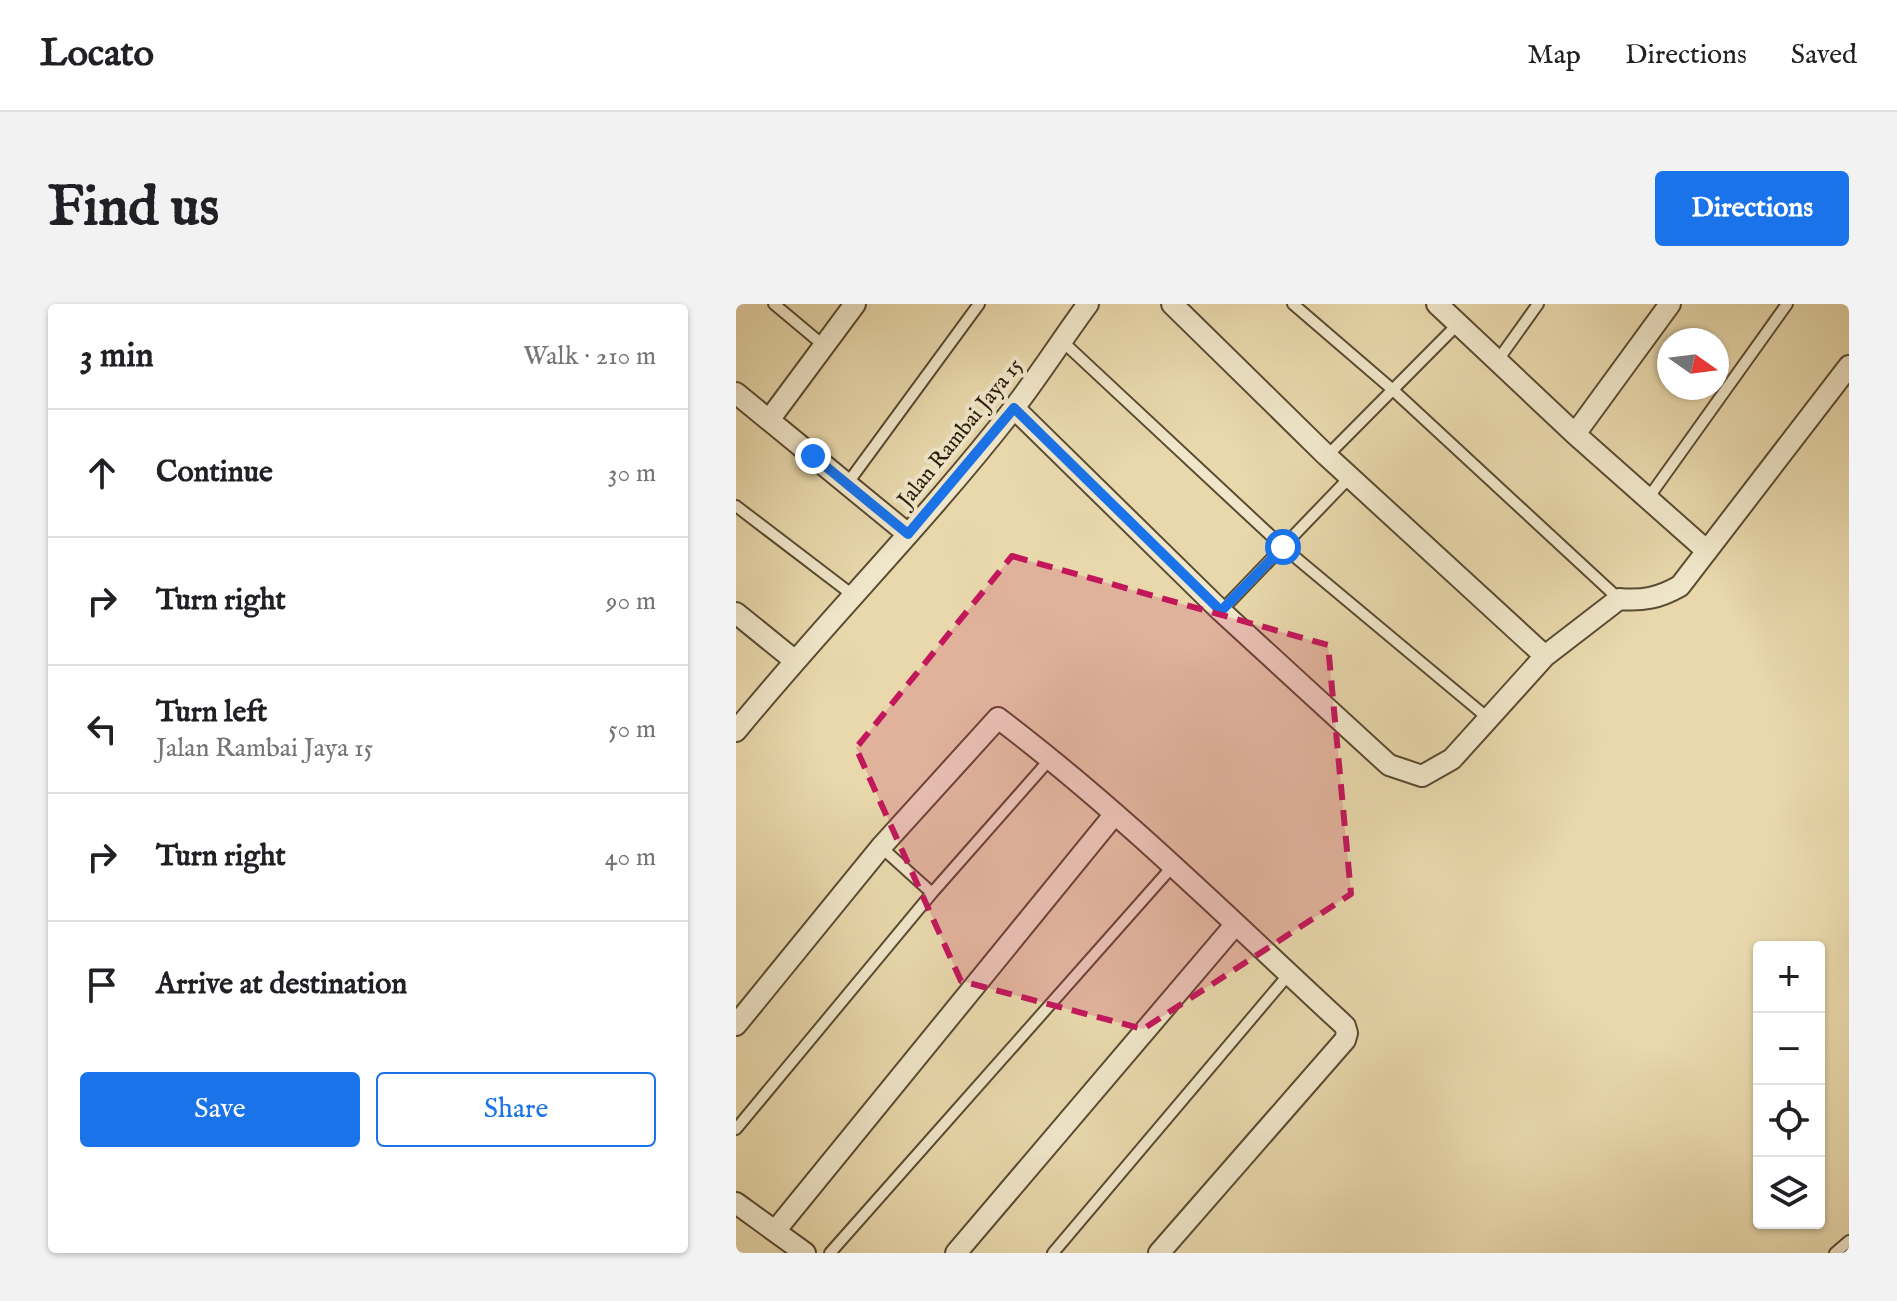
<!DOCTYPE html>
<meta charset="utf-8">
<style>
body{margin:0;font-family:"IM FELL English",serif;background:#f2f2f2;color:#202124}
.controls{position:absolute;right:24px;bottom:24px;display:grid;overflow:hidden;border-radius:8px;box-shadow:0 2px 6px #0004}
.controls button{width:72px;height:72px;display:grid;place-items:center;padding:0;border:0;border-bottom:2px solid #e0e0e0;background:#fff;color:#202124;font:40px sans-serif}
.compass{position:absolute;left:921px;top:24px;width:72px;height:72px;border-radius:50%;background:#fff;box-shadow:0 2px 6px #0004;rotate:104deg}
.stop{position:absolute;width:24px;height:24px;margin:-18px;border:6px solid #1a73e8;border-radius:50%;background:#fff}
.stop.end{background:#1a73e8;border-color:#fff;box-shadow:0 2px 8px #0008}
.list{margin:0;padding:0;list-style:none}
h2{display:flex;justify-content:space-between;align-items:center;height:104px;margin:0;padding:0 32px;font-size:34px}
h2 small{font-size:26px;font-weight:400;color:#757577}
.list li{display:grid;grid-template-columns:52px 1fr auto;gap:24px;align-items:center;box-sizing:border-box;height:128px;padding:0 32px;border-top:2px solid #e0e0e0}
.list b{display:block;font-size:30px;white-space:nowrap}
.list p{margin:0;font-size:26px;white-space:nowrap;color:#757577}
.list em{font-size:26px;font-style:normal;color:#757577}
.actions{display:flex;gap:16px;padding:24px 32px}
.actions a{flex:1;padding:18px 0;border:2px solid #1a73e8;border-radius:8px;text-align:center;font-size:28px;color:#1a73e8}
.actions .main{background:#1a73e8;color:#fff}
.icon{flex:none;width:44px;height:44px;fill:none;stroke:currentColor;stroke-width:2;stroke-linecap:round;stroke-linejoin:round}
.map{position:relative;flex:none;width:1113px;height:949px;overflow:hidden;border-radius:8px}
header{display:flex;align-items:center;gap:48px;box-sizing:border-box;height:112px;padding:0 40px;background:#fff;border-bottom:2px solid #e0e0e0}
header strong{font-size:38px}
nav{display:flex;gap:44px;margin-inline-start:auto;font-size:28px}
.intro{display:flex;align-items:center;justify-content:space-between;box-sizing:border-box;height:192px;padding:0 48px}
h1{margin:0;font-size:56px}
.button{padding:20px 36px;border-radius:8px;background:#1a73e8;color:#fff;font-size:28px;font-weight:700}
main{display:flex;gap:48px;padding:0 48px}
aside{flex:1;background:#fff;border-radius:8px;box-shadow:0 2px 6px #0004}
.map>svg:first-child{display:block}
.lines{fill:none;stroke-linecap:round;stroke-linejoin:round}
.service-casing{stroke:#5a4b31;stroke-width:14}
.minor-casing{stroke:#5a4b31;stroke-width:24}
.service{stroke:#f0e6c9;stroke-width:10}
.minor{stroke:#f0e6c9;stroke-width:20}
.route{stroke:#1a73e8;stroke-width:10}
.marked{fill:#c2185b;fill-opacity:0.2;stroke:#c2185b;stroke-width:6;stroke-dasharray:16 10;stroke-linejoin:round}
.labels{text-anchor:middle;stroke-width:8;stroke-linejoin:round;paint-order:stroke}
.street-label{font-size:22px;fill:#2b1c08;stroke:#f0e6c9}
</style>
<header>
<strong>Locato</strong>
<nav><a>Map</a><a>Directions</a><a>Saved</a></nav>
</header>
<div class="intro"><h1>Find us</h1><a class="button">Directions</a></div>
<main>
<aside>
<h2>3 min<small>Walk · 210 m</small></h2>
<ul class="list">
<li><svg class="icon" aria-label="ahead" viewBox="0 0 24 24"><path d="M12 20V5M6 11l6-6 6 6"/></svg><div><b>Continue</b></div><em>30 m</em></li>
<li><svg class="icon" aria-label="right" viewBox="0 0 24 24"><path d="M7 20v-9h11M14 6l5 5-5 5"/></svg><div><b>Turn right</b></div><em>90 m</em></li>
<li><svg class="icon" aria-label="left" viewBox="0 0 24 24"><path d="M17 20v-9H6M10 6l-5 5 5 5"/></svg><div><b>Turn left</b><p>Jalan Rambai Jaya 15</p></div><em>50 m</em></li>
<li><svg class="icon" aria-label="right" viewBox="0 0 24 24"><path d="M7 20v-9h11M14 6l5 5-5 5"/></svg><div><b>Turn right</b></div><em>40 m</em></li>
<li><svg class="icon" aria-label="arrive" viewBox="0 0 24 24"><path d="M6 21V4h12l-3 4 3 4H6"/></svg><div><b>Arrive at destination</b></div></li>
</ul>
<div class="actions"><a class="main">Save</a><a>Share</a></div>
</aside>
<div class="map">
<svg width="1113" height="949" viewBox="0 0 1113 949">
<rect width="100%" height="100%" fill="#e8d8ac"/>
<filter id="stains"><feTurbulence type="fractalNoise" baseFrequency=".0025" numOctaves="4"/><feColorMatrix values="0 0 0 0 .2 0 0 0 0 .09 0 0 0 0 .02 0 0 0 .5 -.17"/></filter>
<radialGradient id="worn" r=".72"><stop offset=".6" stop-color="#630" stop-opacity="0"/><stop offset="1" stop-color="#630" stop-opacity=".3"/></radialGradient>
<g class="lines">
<g class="service-casing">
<path id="service" d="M 38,0 L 87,41
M 557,0 L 657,86 L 883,295
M 326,37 L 547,243 L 753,415
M 762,56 L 802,0
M 591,152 L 723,19
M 111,180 L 243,0
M 913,193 L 1051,0
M 0,202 L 118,292
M 485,307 L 614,173
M 145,543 L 196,589
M 0,825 L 196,589 L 315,454
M 94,949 L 436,563
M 317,949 L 553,670
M 1099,949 L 1113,937"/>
</g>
<g class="minor-casing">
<path id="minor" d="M 436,0 L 591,152 L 809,352
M 701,0 L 839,130 L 971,247
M 0,89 L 172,230
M 278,104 L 485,307 L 653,461 L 686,472 L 716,455 L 809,352 L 883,295 C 907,297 923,294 944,282 L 1113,62
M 33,116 L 119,0
M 839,130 L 934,0
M 0,309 L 58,356
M 0,427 C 90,317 191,216 278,104 C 304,70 327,34 352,0
M 0,721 L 145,543 L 262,414 C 385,507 496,618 609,722 L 611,729 L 609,736 L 423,949
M 0,899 L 69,949
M 39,927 L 378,511
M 220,949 L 499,621"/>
</g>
<use href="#service" class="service"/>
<use href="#minor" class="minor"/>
</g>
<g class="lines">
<path class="route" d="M 77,152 L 172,230 L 278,104 L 485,307 L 547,243"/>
</g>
<path class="marked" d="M 276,252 L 592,341 L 615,590 L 407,725 L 225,677 L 120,444 Z"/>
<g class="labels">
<g class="street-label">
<text transform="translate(223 128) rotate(-51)" y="8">Jalan Rambai Jaya 15</text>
</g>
</g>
<rect width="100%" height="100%" filter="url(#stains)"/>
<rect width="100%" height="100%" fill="url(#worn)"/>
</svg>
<div class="controls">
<button>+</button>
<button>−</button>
<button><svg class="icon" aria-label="locate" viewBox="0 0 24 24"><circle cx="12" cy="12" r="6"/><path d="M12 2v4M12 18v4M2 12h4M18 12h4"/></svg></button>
<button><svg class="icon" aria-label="layers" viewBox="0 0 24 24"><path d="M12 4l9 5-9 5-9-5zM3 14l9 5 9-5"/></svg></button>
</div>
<svg class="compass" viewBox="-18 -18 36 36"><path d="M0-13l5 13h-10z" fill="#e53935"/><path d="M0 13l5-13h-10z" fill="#757577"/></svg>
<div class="stop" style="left:547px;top:243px"></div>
<div class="stop end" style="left:77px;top:152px"></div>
</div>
</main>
